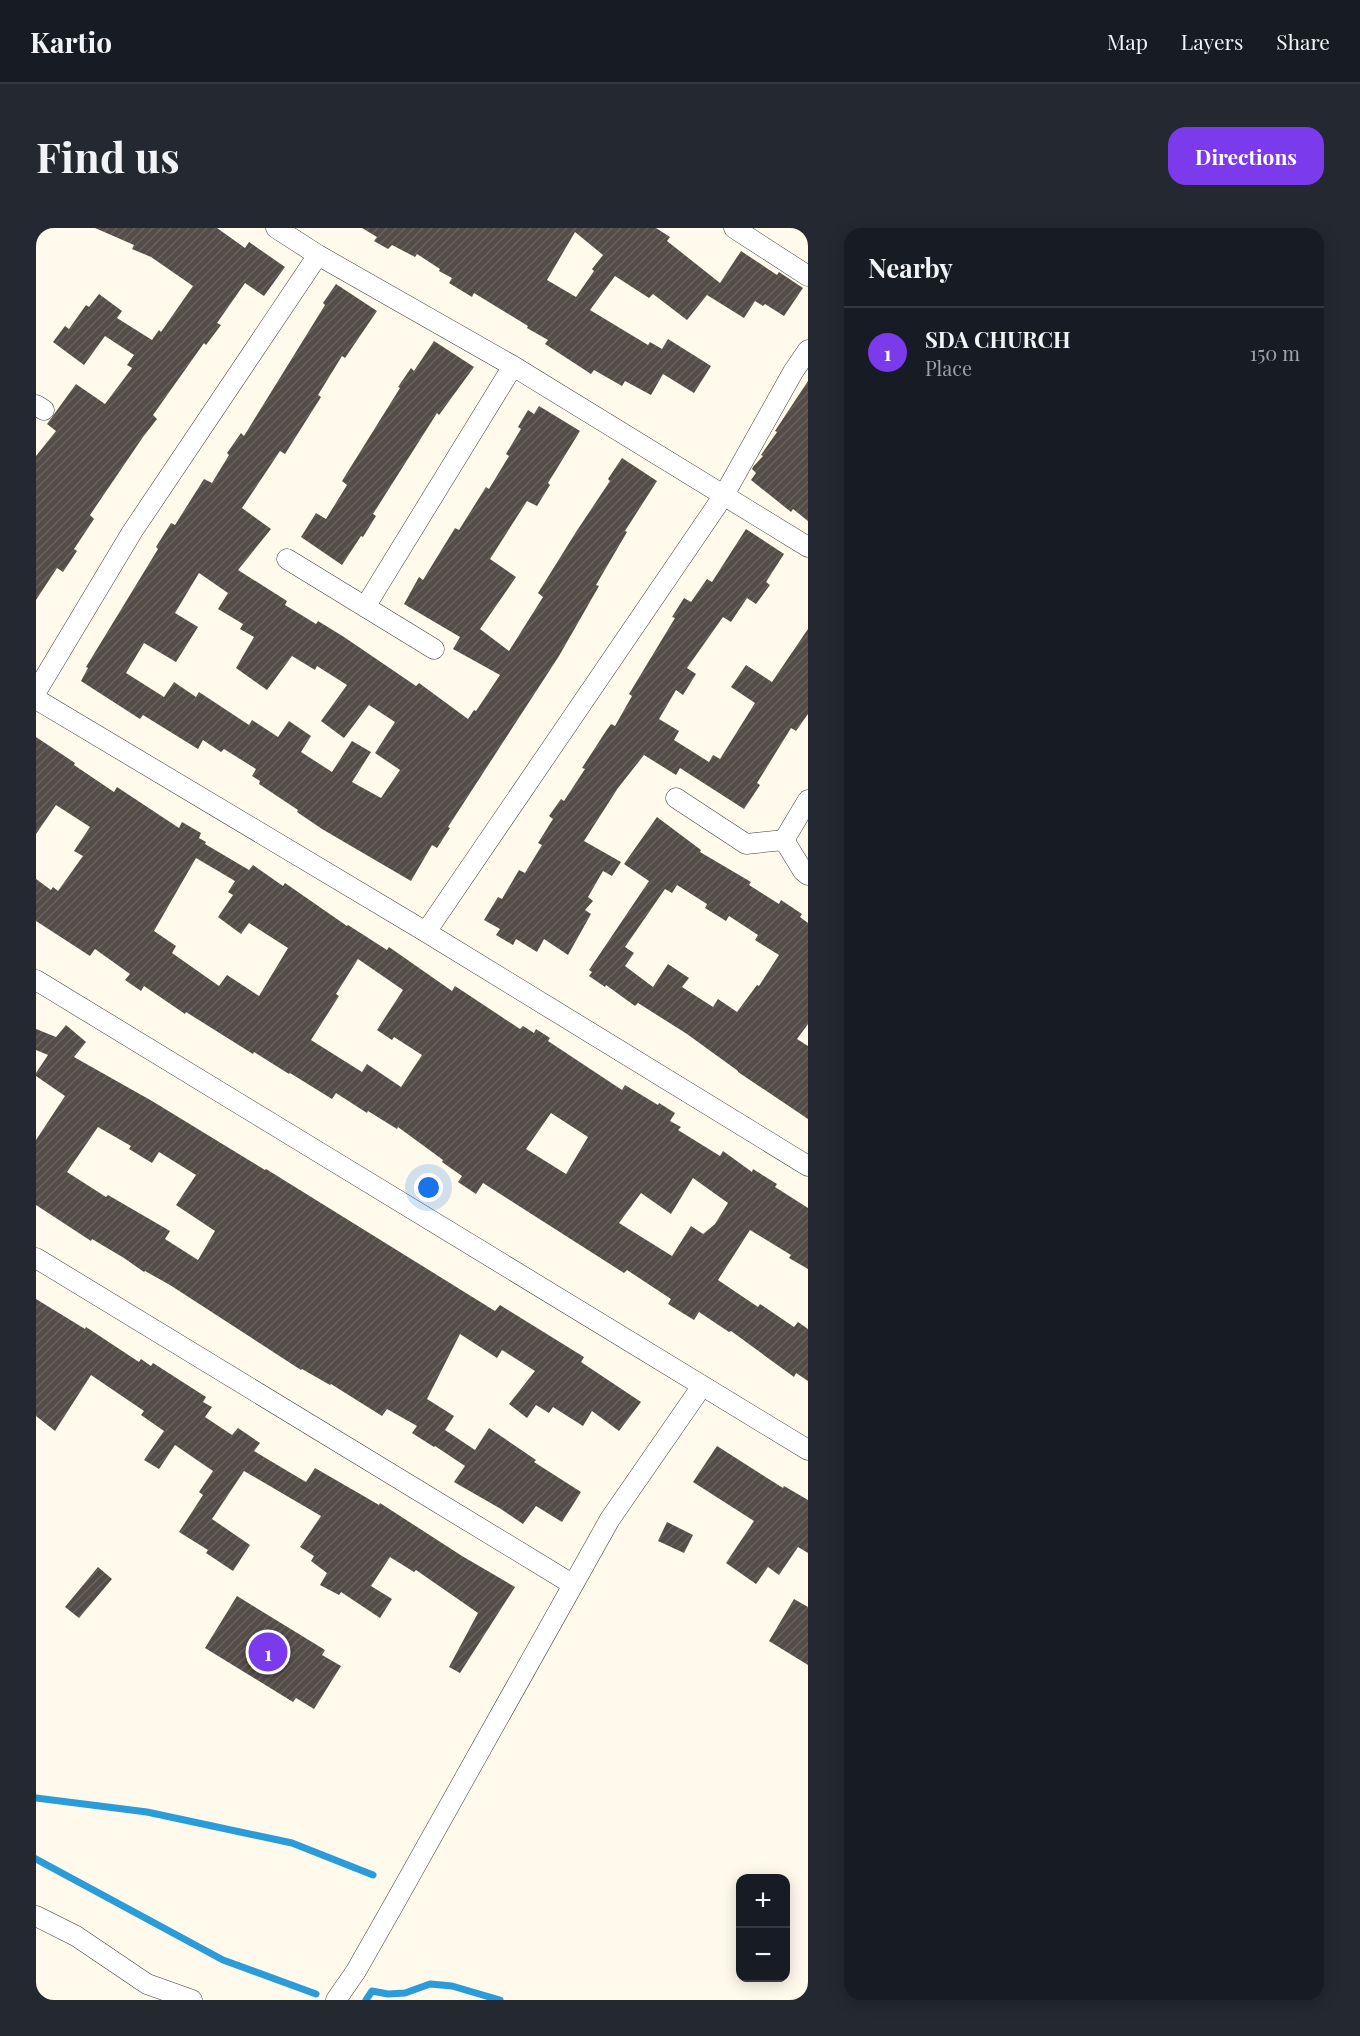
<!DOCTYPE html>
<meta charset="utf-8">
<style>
body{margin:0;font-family:"Playfair Display",serif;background:#242831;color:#f1f3f6}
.controls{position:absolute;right:18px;bottom:18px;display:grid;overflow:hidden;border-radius:12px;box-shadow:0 3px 15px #0003}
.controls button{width:54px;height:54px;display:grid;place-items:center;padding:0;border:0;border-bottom:2px solid #363941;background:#171b24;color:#f1f3f6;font:30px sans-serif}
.you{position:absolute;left:393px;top:960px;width:21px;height:21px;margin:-15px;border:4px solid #fff;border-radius:50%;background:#1a73e8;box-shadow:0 0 0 9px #1a73e833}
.badge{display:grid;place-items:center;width:39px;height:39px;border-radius:50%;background:#7c3aed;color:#fff;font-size:20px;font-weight:700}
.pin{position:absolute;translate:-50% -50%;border:3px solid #fff;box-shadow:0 2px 6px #0006}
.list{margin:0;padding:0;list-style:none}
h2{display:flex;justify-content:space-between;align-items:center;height:78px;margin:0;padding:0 24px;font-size:26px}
h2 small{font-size:20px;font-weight:400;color:#9ea1a6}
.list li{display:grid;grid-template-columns:39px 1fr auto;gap:18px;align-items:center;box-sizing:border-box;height:90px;padding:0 24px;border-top:2px solid #363941}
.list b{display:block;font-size:22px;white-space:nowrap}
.list p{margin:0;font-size:20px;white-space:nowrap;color:#9ea1a6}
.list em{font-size:20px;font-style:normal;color:#9ea1a6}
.map{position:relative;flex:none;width:772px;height:1772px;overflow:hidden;border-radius:18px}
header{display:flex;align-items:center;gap:36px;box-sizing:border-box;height:84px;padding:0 30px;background:#171b24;border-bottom:2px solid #363941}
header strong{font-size:28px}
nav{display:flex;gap:33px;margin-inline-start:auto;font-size:21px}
.intro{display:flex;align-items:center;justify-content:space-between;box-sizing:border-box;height:144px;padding:0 36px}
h1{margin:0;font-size:42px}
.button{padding:15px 27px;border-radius:18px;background:#7c3aed;color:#fff;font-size:21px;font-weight:700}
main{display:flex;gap:36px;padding:0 36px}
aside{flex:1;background:#171b24;border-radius:18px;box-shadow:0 3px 15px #0003}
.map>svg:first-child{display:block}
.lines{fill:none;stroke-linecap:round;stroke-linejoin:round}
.stream{stroke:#2b9cda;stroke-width:7}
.building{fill:url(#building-hatch);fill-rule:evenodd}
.minor-casing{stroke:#3f3f3f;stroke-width:21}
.minor{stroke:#fff;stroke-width:20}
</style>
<header>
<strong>Kartio</strong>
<nav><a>Map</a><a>Layers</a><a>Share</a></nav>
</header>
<div class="intro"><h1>Find us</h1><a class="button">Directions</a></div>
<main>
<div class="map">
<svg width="772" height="1772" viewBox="0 0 772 1772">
<defs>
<pattern id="building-hatch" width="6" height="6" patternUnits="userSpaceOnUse" patternTransform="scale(1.5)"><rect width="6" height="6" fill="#564d48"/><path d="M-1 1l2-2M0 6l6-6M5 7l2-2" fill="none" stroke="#69625e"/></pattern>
</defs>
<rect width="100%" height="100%" fill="#fffaec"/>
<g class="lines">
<path class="stream" d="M 0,1570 L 111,1584 L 256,1615 L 337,1647
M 0,1631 L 187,1732 L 280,1766
M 330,1772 L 336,1763 L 352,1766 L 369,1765 L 394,1756 L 416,1758 L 464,1772"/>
</g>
<path class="building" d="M 59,0 L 181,0 L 209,20 L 213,14 L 249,39 L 228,68 L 209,55 L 181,95 L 185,97 L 170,117 L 168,115 L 117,187 L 121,191 L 107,209 L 54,287 L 58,291 L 38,321 L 41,323 L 27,344 L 21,340 L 0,372 L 0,228 L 20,203 L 11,196 L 40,156 L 69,176 L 96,140 L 91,137 L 98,127 L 69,108 L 48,137 L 17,114 L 29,98 L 33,101 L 50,77 L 53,79 L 63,66 L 86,83 L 81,90 L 116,112 L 123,102 L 125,104 L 157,58 L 115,29 L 96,21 L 98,17 Z
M 326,0 L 620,0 L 634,9 L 631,13 L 684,55 L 705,23 L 741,47 L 743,44 L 767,60 L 748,88 L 729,76 L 727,78 L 719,73 L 708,90 L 671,67 L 651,92 L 617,66 L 613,70 L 579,48 L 554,82 L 612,117 L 614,114 L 626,121 L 632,111 L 675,138 L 658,165 L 627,146 L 615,167 L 589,153 L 586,158 L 558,142 L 555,146 L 509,116 L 512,112 L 491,100 L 492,98 L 438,65 L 436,69 L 413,55 L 416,50 L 403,43 L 404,41 L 381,26 L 379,29 L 356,17 L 352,21 L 338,13 L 341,9 ZM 539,4 L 567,27 L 556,41 L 558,43 L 540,69 L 511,52 Z
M 300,56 L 341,83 L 309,130 L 306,128 L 282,167 L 285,169 L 249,226 L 244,223 L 206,280 L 235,301 L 202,342 L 251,373 L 249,377 L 280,396 L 282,393 L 308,409 L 380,458 L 383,455 L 432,491 L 438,482 L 440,483 L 464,447 L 417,421 L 424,409 L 368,376 L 383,349 L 387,352 L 419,300 L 423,302 L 450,259 L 453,261 L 473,228 L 470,226 L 485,201 L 482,199 L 492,182 L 498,186 L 503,178 L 544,203 L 512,255 L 514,257 L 501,278 L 491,273 L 454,331 L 480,349 L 444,401 L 473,423 L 507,369 L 502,365 L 540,304 L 574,253 L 572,251 L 586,230 L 621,253 L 589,303 L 591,304 L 560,357 L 563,358 L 523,428 L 412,599 L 414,600 L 401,620 L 396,617 L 375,653 L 286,601 L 261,584 L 262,582 L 223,556 L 224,553 L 216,548 L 220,541 L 188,521 L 185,524 L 167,512 L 162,521 L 107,487 L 104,491 L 45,453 L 52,440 L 50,439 L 122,321 L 120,319 L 135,295 L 139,297 L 168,251 L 176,255 L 193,227 L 191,225 L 205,205 L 208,208 L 289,77 L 287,75 ZM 163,345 L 192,365 L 182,381 L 207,396 L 204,401 L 218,409 L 200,440 L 231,462 L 256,428 L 279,442 L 281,438 L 311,457 L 285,493 L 308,510 L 333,477 L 359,494 L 339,525 L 364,542 L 345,570 L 316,554 L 335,524 L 316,513 L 296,544 L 265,524 L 275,508 L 253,493 L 242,509 L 216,492 L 213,497 L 163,464 L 160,469 L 138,454 L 128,469 L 90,445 L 108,415 L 140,434 L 162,399 L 139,385 Z
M 398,113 L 438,139 L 403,187 L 401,185 L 337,286 L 340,288 L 327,309 L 325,308 L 306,337 L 265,309 L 280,285 L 290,291 L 311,257 L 306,253 L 364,160 L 362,159 L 375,140 L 378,143 Z
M 772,153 L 772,293 L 757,281 L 755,284 L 715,252 L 720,245 L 716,241 L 717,239 L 727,228 L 725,227 L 741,204 L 739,203 Z
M 710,301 L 748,326 L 730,354 L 734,357 L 720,376 L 711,370 L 695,394 L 687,389 L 651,440 L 660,446 L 647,467 L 640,462 L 623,491 L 643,503 L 638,512 L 673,534 L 677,527 L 684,531 L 719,475 L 695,459 L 710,437 L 736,454 L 772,401 L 772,486 L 760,503 L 755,500 L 721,555 L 724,557 L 708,581 L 644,540 L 640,547 L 608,527 L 582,560 L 548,613 L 585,634 L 576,648 L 567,643 L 552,669 L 557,673 L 549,682 L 555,686 L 532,727 L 508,711 L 501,724 L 480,711 L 477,717 L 460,707 L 464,701 L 448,692 L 462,669 L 466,671 L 483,642 L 489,645 L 506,617 L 502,615 L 517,591 L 513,588 L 525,571 L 528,573 L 549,541 L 546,540 L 570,503 L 575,496 L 579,498 L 596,468 L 593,466 L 639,390 L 636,389 L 648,370 L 655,374 L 671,351 L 676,354 Z
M 0,509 L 39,535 L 38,537 L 78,564 L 81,559 L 143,600 L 146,594 L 165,605 L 163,610 L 170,614 L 169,616 L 213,642 L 217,637 L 247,658 L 249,655 L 311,698 L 312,697 L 351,722 L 353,719 L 416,763 L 419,758 L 484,801 L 487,798 L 498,805 L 500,801 L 514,810 L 512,813 L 586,862 L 589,857 L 622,877 L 623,875 L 639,885 L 634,893 L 645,899 L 642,902 L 684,928 L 687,923 L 716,944 L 717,941 L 741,956 L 739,959 L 772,980 L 772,1041 L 753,1030 L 755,1027 L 714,1002 L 682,1052 L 722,1079 L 724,1076 L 758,1099 L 762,1094 L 772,1101 L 772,1153 L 760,1145 L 758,1149 L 695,1103 L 693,1104 L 663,1084 L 658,1092 L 632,1076 L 635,1071 L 591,1042 L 588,1045 L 447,955 L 440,966 L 422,954 L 426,948 L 406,934 L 407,932 L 362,899 L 361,901 L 332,883 L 331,885 L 300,865 L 296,871 L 254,845 L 253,846 L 218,824 L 217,826 L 150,784 L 149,786 L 108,758 L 105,763 L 89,752 L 94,746 L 59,721 L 54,728 L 0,693 L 0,651 L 15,662 L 17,659 L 22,663 L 47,628 L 38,623 L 54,599 L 20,577 L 0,606 ZM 160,630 L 199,653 L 192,664 L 197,667 L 182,689 L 205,706 L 213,695 L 252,720 L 223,768 L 191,747 L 183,758 L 136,725 L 140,718 L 118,703 ZM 322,731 L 367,762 L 341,802 L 356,812 L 358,809 L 386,827 L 365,859 L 331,836 L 326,844 L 275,812 L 303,768 L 300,766 ZM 515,885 L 552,909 L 530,946 L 490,921 ZM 657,950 L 692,975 L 679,996 L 667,1006 L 655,998 L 636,1028 L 583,995 L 605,965 L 635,986 Z
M 621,589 L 665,622 L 664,624 L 715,654 L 713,657 L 743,676 L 745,672 L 766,686 L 764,689 L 772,695 L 772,796 L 761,811 L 772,818 L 772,891 L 702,844 L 702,843 L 651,806 L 602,775 L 599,778 L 570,757 L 569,759 L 553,748 L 556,744 L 553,742 L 613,653 L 588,636 ZM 641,657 L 671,676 L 669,680 L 690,693 L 693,688 L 722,707 L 719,712 L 743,727 L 723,758 L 721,757 L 701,784 L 682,771 L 677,779 L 646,759 L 653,750 L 632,736 L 617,759 L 589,738 L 598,725 L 589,719 L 629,661 L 636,665 Z
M 30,797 L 50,814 L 38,829 L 116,873 L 229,942 L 230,941 L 459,1083 L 464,1077 L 548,1129 L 545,1134 L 605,1174 L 583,1203 L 556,1183 L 547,1198 L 517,1179 L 513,1185 L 500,1177 L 491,1190 L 473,1176 L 499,1143 L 466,1122 L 461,1130 L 424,1106 L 391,1171 L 418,1188 L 409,1202 L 439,1222 L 453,1200 L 500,1232 L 498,1234 L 545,1264 L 526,1294 L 500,1278 L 487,1296 L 465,1281 L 418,1254 L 429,1238 L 399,1218 L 398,1219 L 376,1205 L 381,1198 L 351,1181 L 346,1188 L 295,1156 L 294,1157 L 266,1141 L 265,1142 L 134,1057 L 109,1043 L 108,1044 L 88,1030 L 56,1011 L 55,1013 L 0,977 L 0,912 L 29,868 L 0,848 L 0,845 L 12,827 L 0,822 L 0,801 L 20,809 ZM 62,899 L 95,918 L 93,921 L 116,935 L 123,924 L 160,947 L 140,977 L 179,1003 L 162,1032 L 129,1011 L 134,1003 L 72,967 L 70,969 L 31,944 Z
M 0,1071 L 49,1101 L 50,1099 L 103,1134 L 105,1131 L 115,1138 L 117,1135 L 170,1169 L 167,1174 L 176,1179 L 169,1189 L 196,1207 L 202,1200 L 224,1215 L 218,1223 L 253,1244 L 270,1254 L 279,1240 L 331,1270 L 343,1277 L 344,1275 L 426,1328 L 479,1359 L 424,1445 L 413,1439 L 442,1385 L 380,1342 L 378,1344 L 354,1329 L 335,1358 L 356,1371 L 344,1390 L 305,1364 L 303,1367 L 284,1357 L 291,1345 L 275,1333 L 278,1328 L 264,1319 L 285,1288 L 208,1243 L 176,1291 L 214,1317 L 197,1343 L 170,1325 L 172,1322 L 143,1304 L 167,1267 L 163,1264 L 177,1243 L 139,1217 L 123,1241 L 108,1232 L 128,1203 L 105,1187 L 108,1183 L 55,1147 L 19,1203 L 0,1188 Z
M 681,1218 L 747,1260 L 748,1258 L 772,1272 L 772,1325 L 762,1319 L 743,1347 L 732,1339 L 720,1356 L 690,1335 L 718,1293 L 657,1254 Z
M 631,1294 L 657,1307 L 648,1325 L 622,1313 Z
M 62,1339 L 76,1351 L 43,1390 L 29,1379 Z
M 201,1368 L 289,1422 L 286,1427 L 305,1438 L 278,1481 L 260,1470 L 257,1474 L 169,1420 Z
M 758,1371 L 772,1379 L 772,1437 L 733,1413 Z"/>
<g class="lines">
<g class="minor-casing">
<path id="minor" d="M 240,0 L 282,27 L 477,138 L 772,319
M 698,0 L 772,48
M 0,177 L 8,182
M 251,331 L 398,421
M 329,379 L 477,138
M 0,464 L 96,304 L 282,27
M 0,471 L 390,704 L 772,938
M 640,570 L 710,616 L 748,612
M 772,572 L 748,612 L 767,643 L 772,647
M 390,704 L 688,267 L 757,144 L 772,122
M 0,752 L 772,1222
M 0,1030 L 536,1356
M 0,1688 L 40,1708 L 111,1756 L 156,1772
M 300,1772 L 320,1743 L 357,1678 L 574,1291 L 666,1158"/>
</g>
<use href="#minor" class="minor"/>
</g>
</svg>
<div class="controls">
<button>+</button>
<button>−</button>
</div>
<div class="you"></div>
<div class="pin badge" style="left:232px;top:1424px">1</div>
</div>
<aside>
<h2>Nearby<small></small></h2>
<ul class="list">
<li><span class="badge">1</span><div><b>SDA CHURCH</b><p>Place</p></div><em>150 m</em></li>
</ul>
</aside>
</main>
